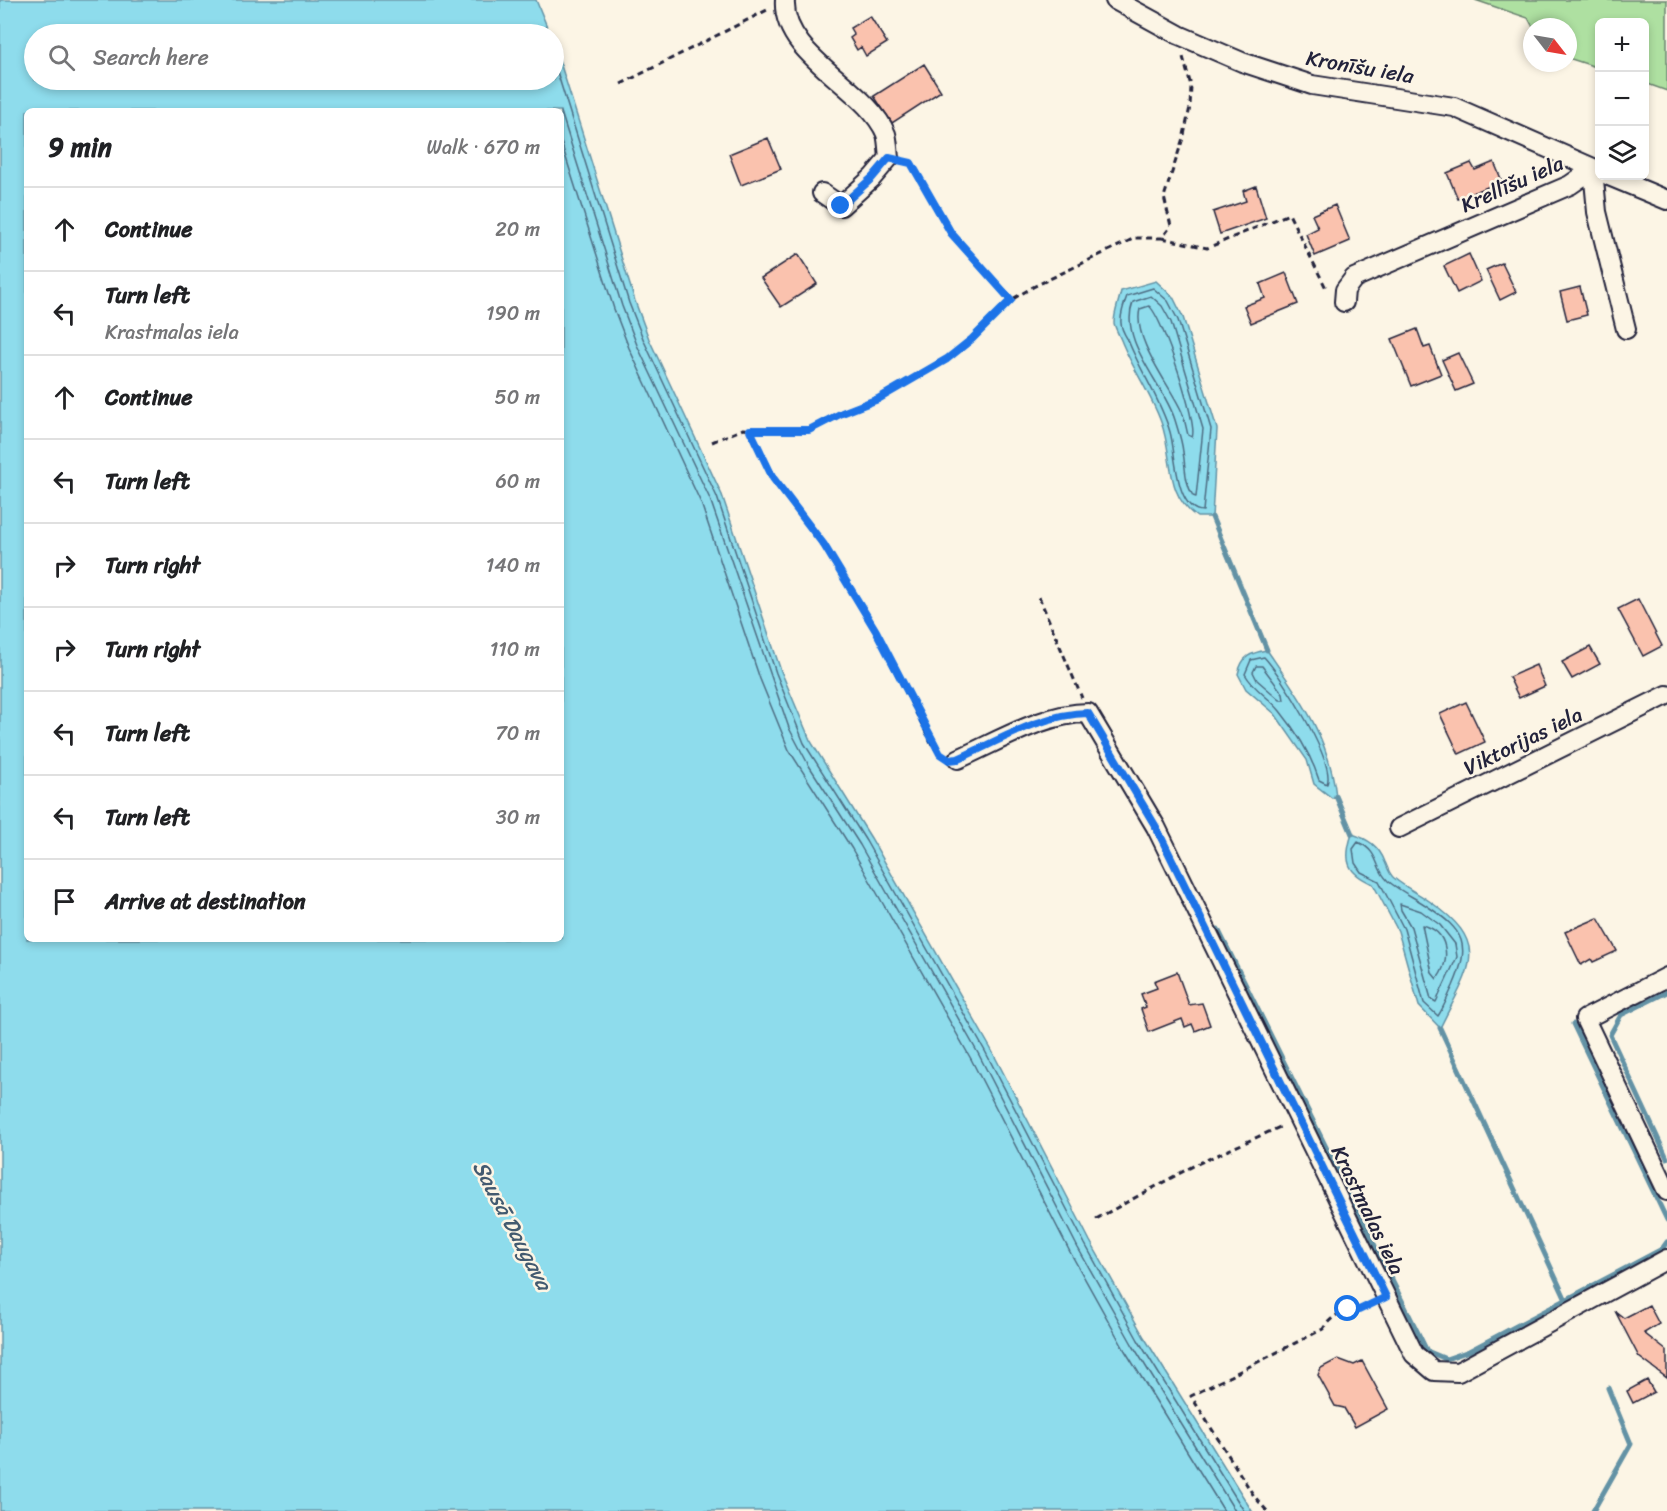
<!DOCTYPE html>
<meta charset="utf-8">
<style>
body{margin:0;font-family:Sriracha,sans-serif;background:#f2f2f2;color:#202124}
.controls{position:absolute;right:18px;top:18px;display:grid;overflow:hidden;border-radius:9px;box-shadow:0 3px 9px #0003}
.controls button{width:54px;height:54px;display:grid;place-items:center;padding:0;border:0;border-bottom:2px solid #e0e0e0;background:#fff;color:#202124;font:30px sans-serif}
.compass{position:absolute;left:1523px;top:18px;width:54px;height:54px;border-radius:50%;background:#fff;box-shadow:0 3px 9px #0003;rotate:121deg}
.stop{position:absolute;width:18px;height:18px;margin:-14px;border:4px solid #1a73e8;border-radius:50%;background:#fff}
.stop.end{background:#1a73e8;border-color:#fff;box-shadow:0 2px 6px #0008}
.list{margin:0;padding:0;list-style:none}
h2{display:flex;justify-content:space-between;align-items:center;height:78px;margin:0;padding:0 24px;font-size:26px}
h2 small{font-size:20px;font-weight:400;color:#757577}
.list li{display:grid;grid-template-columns:39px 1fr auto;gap:18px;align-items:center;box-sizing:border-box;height:84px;padding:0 24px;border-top:2px solid #e0e0e0}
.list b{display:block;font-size:22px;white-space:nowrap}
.list p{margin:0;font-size:20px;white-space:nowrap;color:#757577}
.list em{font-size:20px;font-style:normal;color:#757577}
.icon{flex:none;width:33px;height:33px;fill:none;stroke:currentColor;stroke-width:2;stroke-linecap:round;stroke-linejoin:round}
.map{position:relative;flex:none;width:1667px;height:1511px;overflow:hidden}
.search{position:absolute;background:#fff;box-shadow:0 3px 9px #0003;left:24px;top:24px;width:540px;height:66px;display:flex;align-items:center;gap:15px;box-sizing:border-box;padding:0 21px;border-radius:33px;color:#757577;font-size:22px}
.panel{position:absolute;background:#fff;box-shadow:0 3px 9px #0003;left:24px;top:108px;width:540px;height:834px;border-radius:9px}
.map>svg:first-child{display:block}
.green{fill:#aee0a1;stroke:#68816e;stroke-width:1.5}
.water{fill:#8edcec;stroke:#6392a5;stroke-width:1.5;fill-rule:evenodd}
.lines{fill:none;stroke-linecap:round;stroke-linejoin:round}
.shore{stroke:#4d6c82;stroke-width:1.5}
.stream{stroke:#6392a5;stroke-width:5}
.building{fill:#fac2ae;stroke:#22223b;stroke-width:1.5}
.minor-casing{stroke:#22223b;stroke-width:22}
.path{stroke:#22223b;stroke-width:3;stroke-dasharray:6 4.5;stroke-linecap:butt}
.minor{stroke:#fcf5e5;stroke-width:18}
.route{stroke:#1a73e8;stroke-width:8}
.labels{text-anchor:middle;stroke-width:5;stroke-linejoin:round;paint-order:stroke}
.street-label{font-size:21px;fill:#22223b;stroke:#fcf5e5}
.water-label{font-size:22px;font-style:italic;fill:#425a70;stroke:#fcf5e5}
</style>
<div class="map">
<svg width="1667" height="1511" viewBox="0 0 1667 1511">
<rect width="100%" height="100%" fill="#fcf5e5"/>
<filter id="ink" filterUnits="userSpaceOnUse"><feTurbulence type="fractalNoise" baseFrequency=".0167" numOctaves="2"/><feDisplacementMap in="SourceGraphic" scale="12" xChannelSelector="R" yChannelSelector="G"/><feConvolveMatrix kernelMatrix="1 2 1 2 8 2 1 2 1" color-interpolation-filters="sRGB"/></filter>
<g filter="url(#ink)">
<path class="green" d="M 1475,0 L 1667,0 L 1667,91 L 1645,83 L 1644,22 L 1600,22 L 1599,68 L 1568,58 L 1568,27 L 1533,27 L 1528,18 Z"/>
<path class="water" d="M 0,0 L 536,0 L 550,34 L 34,34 L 34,80 L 554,80 L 554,43 L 635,301 L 649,339 L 722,495 L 781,671 L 810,740 L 871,838 L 991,1049 L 1090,1241 L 1144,1337 L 1252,1511 L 0,1511 ZM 27,111 L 561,111 L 561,939 L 27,939 Z
M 1156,281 L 1173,297 L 1183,317 L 1217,429 L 1212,517 L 1197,517 C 1164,494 1174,457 1161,422 C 1151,394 1132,368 1121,340 C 1119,335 1115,328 1114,323 C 1114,313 1119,301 1121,291 Z
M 1267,650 C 1300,698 1329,736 1336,796 L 1332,798 L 1314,784 L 1307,760 L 1275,714 L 1246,689 L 1238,674 C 1242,656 1250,653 1267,650 Z
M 1352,834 C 1368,839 1379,846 1385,862 C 1388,868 1389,874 1394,878 C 1407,889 1419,893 1432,903 C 1494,946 1467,972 1440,1028 L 1419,1006 L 1398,931 L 1373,884 C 1347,873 1343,861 1352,834 Z"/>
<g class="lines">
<path class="shore" d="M 554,62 L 629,303 L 644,341 L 717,497 L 776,673 L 804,743 L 866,841 L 985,1051 L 1085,1244 L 1138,1340 L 1244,1511
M 561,112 L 622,306 L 637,345 L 710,499 L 789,728 L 808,764 L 860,845 L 979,1055 L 1078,1248 L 1132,1344 L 1235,1511
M 561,142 L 614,309 L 629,348 L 701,503 L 760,679 L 789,750 L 852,849 L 971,1059 L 1070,1252 L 1124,1349 L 1224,1511
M 1153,288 L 1168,301 L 1178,320 L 1211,429 L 1203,511 C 1175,511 1176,452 1170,432 C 1161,400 1140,371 1128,340 C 1125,335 1121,329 1121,323 C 1120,315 1124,304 1127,296 Z
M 1151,296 L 1162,306 L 1171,322 L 1203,429 L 1196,497 L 1193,496 C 1184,480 1186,469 1183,452 C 1182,441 1178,430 1175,420 C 1164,384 1118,341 1133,302 Z
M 1149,306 C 1162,315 1199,426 1192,437 L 1188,435 C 1186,428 1185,420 1182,412 C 1170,385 1132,339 1140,309 Z
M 1264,657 C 1281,675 1336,762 1327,784 L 1319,780 C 1311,755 1297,732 1280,711 C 1269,697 1254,690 1245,674 L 1251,660 Z
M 1256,666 L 1262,666 L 1283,694 L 1284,700 L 1280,700 L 1257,680 L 1253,672 Z
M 1358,842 C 1380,852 1374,868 1388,881 C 1401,892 1414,897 1427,906 C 1465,931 1471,945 1453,986 C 1448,996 1444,1007 1438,1016 L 1424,1003 L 1404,929 L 1379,881 L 1361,872 L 1355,863 L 1353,849 Z
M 1400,904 L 1421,911 L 1440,925 L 1455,944 L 1457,957 L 1436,1002 L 1431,999 L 1411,927 L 1401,910 Z
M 1422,925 C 1449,931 1451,960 1437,979 L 1432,973 Z"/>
<path class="stream" d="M 1212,517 L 1267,650
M 1336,796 L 1352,834
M 1218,929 L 1427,1351 L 1446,1359 L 1469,1351 L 1662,1249 L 1667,1242
M 1667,992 L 1621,1015 L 1610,1035 L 1667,1158
M 1573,1024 L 1667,1220
M 1440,1028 L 1566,1300
M 1593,1511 L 1631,1444 L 1608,1388"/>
</g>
<path class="building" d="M 870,16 L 887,43 L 866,56 L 861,47 L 857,50 L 850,38 L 854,35 L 850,28 Z
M 924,64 L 941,91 L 892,123 L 874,96 Z
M 768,138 L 781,169 L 741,185 L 729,154 Z
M 1494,162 L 1502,181 L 1458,199 L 1447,173 L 1471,163 L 1475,170 Z
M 1256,186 L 1266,218 L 1220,234 L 1213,212 L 1246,201 L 1243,191 Z
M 1335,205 L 1350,241 L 1315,256 L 1306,234 L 1318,228 L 1312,215 Z
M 798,254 L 817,284 L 781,307 L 761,278 Z
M 1469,254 L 1481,281 L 1457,293 L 1444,266 Z
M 1502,263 L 1516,292 L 1500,300 L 1486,270 Z
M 1286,273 L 1298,304 L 1251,323 L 1244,306 L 1265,298 L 1260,284 Z
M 1580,287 L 1587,315 L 1567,320 L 1560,292 Z
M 1417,329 L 1424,348 L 1430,346 L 1441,374 L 1411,386 L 1392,339 Z
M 1458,353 L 1473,384 L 1456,391 L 1442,360 Z
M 1638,599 L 1662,646 L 1643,656 L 1618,609 Z
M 1590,647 L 1600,664 L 1572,679 L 1562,662 Z
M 1536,665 L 1545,686 L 1519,698 L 1509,677 Z
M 1466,702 L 1485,742 L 1459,754 L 1440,714 Z
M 1598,918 L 1617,951 L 1593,962 L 1591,959 L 1581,965 L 1565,932 Z
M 1177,972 L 1189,1005 L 1202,1003 L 1210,1025 L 1195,1031 L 1192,1024 L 1185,1027 L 1182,1019 L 1149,1032 L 1141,1009 L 1146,1007 L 1141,994 L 1157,988 L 1154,981 Z
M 1649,1305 L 1659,1324 L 1644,1333 L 1667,1351 L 1667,1378 L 1639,1357 L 1615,1311 L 1624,1318 Z
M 1338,1359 L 1354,1365 L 1362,1361 L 1388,1409 L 1355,1427 L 1344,1408 L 1335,1406 L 1318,1375 L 1321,1368 Z
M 1647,1380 L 1654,1392 L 1633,1403 L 1627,1391 Z"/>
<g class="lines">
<g class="minor-casing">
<path id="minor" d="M 785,0 C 781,56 867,87 886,134 C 888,141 888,150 889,158 L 872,178 L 841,206 L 822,193
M 1115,0 L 1179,35 L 1242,62 L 1312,85 L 1454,107 L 1600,171
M 1609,176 L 1667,200
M 1344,302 L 1345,290 L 1354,278 L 1570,185 L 1593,169 L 1597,212 L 1626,329
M 958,759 C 999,741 1044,713 1088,713 L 1156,827 L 1414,1354 L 1434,1371 L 1458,1372 L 1667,1259
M 1399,828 L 1667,695
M 1667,977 L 1585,1019 L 1667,1191"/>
</g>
<path class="path" d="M 621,84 L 769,9
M 906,162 L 911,163 L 951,233 L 1011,300
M 1162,238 L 1207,248 L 1289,214 L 1326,288
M 750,430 L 809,430 L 841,413 L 878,399 L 947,359 L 972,339 L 1011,300 L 1033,287 L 1135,238 L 1162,238 L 1171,226 L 1164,197 L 1184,135 L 1190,107 L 1191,86 L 1183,57
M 712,442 L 743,429 L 750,430 L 773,478 L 824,545 L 876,631 L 932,744 L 942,756
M 1039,597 L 1082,698
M 1096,1219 L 1195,1165 L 1282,1126
M 1267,1511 L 1254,1496 L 1191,1396 L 1323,1329 C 1338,1306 1350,1315 1371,1304"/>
<use href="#minor" class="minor"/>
</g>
</g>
<g class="lines" filter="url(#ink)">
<path class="route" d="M 841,206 L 872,178 L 889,158 L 911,163 L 951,233 L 1011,300 L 972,339 L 947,359 L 878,399 L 842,413 L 809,430 L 750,430 L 773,478 L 824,545 L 876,631 L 940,754 L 949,760 L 958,759 C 998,741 1044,713 1088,713 L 1156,827 L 1386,1297 L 1359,1310 L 1348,1309"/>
</g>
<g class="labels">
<g class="street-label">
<text transform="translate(1360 67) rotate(10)" y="7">Kronīšu iela</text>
<text transform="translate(1512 184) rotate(-24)" y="7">Krellīšu iela</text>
<text transform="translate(1523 741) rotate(-26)" y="7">Viktorijas iela</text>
<text transform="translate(1368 1210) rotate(64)" y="7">Krastmalas iela</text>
</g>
<g class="water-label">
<text transform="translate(513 1225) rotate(62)" y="8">Sausā Daugava</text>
</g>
</g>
</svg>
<div class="controls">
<button>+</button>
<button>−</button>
<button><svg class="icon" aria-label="layers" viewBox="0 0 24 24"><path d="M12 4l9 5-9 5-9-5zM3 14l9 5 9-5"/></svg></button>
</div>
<svg class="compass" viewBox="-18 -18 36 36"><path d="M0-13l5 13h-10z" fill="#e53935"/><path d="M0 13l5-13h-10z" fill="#757577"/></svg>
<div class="stop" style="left:1348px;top:1309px"></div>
<div class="stop end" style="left:841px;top:206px"></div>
<div class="search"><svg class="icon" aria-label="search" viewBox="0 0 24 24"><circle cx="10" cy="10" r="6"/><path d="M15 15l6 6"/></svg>Search here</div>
<section class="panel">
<h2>9 min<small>Walk · 670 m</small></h2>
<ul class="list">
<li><svg class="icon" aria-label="ahead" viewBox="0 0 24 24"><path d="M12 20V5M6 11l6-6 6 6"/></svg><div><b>Continue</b></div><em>20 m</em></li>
<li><svg class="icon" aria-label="left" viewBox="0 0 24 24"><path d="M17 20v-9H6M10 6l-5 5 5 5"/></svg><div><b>Turn left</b><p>Krastmalas iela</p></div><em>190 m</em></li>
<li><svg class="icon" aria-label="ahead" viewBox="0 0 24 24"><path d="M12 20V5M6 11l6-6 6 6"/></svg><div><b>Continue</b></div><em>50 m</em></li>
<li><svg class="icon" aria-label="left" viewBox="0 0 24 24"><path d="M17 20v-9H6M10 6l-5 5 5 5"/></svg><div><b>Turn left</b></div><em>60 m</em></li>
<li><svg class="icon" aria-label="right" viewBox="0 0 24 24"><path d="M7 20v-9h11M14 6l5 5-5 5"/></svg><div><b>Turn right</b></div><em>140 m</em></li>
<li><svg class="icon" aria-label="right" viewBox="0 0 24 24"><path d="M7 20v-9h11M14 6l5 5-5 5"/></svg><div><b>Turn right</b></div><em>110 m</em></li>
<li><svg class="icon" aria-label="left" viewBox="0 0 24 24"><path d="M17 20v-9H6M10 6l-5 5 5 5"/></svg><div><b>Turn left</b></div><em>70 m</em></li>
<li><svg class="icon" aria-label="left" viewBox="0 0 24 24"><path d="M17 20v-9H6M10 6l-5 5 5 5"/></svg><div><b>Turn left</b></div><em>30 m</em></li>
<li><svg class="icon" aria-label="arrive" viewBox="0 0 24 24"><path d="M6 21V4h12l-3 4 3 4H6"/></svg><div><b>Arrive at destination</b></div></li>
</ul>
</section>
</div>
